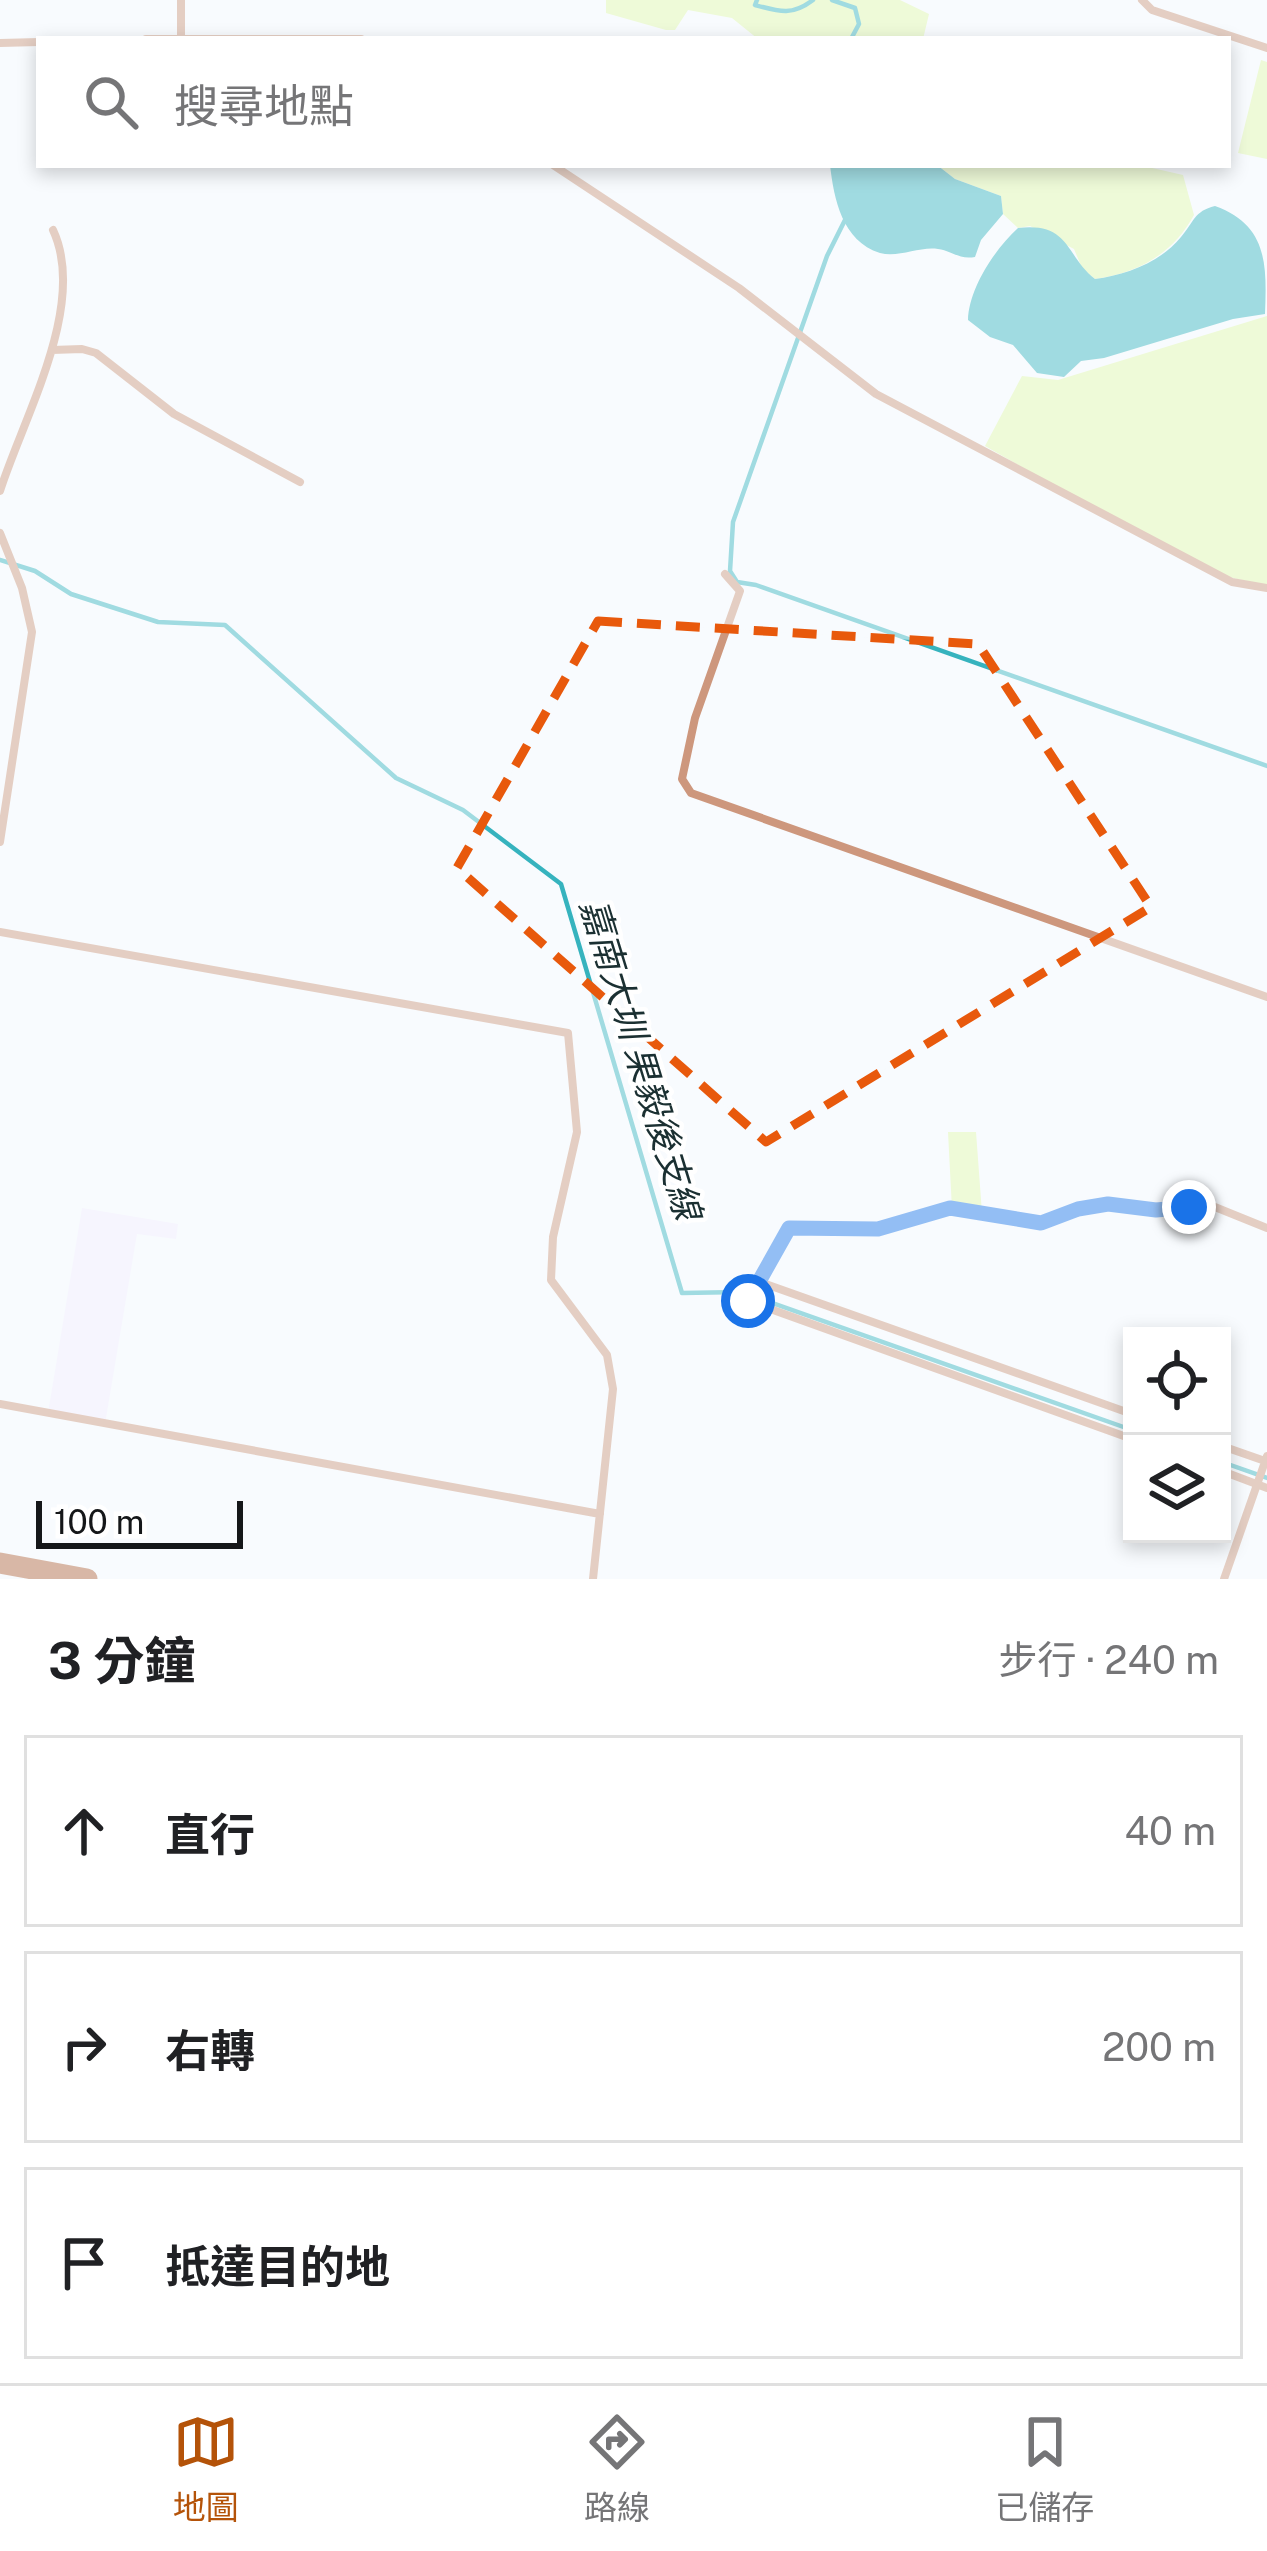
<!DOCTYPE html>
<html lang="zh-TW">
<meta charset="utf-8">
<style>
body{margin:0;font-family:"Public Sans","Noto Sans TC",sans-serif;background:#f2f2f2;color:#202124}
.controls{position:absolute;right:36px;bottom:36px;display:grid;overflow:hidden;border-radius:0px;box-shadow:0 6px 18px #0003}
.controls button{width:108px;height:108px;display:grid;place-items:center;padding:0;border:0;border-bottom:3px solid #e0e0e0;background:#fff;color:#202124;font:60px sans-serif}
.scale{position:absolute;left:36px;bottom:30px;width:207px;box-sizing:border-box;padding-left:12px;border:6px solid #151719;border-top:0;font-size:33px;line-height:42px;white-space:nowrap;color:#151719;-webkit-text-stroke:9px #fff;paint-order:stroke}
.stop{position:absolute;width:36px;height:36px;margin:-27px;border:9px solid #1a73e8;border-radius:50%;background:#fff}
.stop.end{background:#1a73e8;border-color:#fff;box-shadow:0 3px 12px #0008}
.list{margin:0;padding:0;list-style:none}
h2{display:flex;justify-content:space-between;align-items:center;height:156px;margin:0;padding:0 48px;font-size:51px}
h2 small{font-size:39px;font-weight:400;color:#757577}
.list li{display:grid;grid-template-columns:78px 1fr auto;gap:36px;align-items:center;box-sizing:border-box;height:192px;margin:0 24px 24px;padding:0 24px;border:3px solid #e0e0e0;border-radius:0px}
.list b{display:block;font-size:45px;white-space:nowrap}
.list em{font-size:39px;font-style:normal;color:#757577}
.icon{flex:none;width:66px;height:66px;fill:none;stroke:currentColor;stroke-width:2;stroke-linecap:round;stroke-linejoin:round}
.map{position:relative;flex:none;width:1267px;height:1579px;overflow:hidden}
.search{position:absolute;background:#fff;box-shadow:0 6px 18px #0003;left:36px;right:36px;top:36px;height:132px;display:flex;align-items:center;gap:30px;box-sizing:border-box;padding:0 42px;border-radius:0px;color:#757577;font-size:45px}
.sheet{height:804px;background:#fff}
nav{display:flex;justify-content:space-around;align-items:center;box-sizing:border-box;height:168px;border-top:3px solid #e0e0e0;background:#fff;font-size:33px;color:#757577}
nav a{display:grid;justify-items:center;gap:6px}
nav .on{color:#b45309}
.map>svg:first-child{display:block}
.commercial{fill:#f4edfe}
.green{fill:#e2f8aa}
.water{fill:#36b3be}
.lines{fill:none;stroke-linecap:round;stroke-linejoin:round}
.stream{stroke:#36b3be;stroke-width:4.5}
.lane{stroke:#cd977d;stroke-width:8}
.secondary{stroke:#b2653d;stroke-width:21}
.route{stroke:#1a73e8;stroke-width:15}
.marked{fill:none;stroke:#e8590c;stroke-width:9;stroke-dasharray:24 15;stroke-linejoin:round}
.labels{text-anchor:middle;stroke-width:9;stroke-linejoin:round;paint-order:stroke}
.water-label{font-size:36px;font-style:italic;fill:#1b3032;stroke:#fff}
</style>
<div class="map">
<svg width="1267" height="1579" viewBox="0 0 1267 1579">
<rect width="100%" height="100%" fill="#f8fbfe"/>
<path class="commercial" d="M 82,1208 L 178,1224 L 176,1239 L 137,1234 L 105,1424 L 48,1413 Z"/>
<path class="green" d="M 606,0 L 900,0 L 929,14 L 923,39 L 758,39 L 732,18 L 688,10 L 675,30 L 666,30 L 606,13 Z
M 1261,60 L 1267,62 L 1267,159 L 1238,153 Z
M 937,165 L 1139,165 L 1183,175 L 1194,215 C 1173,254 1138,273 1095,279 L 1082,268 L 1074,249 L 1030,226 L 1018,228 L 1003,214 L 1001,196 L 955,179 Z
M 1267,316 L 1267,586 L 1204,571 L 985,446 L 1022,376 L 1058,380 Z
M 948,1132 L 976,1132 L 982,1213 L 952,1209 Z"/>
<path class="water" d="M 830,165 L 937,165 L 955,179 L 1001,196 L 1003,214 L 981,240 L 975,257 C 959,260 953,251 938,249 C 920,246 899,258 880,253 C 842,241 834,199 830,165 Z
M 1215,206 C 1267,225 1267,263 1265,314 L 1233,319 L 1104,358 L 1081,361 L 1064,377 L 1037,373 L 1013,345 L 990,337 L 968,320 C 969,288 995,249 1018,228 C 1071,222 1065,256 1095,279 C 1126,275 1161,262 1181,237 C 1194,222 1194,211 1215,206 Z"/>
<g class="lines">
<path class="stream" d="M 757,0 L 755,5 C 780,12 792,16 813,0
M 832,0 L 855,8 L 859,24 L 851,39
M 846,218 L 827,256 L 733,522 L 730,571 L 737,582 L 756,585 L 1267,766
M 0,560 L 35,571 L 71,594 L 158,622 L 225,625 L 396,778 L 463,810 L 561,884 L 682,1293 L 741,1292 L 1132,1430
M 1222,1462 L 1267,1478"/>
<path class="lane" d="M 181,0 L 181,37
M 1142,0 L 1152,10 L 1267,48
M 146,39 L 361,39
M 0,43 L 39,42
M 553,165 L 739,288 L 876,394 L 1232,582 L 1267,588
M 52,350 L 82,349 L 96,353 L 174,414 L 300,482
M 0,491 C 23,418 88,305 53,230
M 0,533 L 22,588 L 32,632 L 0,842
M 725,574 L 740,591 L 695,718 L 682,779 L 691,793 L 1267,997
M 0,932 L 568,1033 L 577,1132 L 553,1237 L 551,1280 L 607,1355 L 613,1389 L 593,1579
M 760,1282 L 1132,1414
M 748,1301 L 1132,1439
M 741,1314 L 789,1228 L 878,1229 L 950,1208 L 1041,1223 L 1108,1204 L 1156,1210 L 1205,1203 L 1267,1228
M 0,1404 L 600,1514
M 1222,1446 L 1265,1461
M 1222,1471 L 1267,1488
M 1224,1579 L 1267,1456"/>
<path class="secondary" d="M 0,1563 L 87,1579"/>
</g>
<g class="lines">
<path class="route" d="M 748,1301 L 789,1228 L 878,1229 L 950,1208 L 1041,1223 L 1078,1209 L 1108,1204 L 1156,1210 L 1189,1207"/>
</g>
<path d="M0 0H1267V1579H0ZM 598,621 L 978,644 L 1151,907 L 766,1142 L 457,868 Z" fill="#f8fbfe" fill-opacity=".55" fill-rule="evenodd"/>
<path class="marked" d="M 598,621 L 978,644 L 1151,907 L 766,1142 L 457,868 Z"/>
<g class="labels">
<g class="water-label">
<text transform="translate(641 1059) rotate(73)" y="13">嘉南大圳 果毅後支線</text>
</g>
</g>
</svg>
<div class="controls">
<button><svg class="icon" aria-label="locate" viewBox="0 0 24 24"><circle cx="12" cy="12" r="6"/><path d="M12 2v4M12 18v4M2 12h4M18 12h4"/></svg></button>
<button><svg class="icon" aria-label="layers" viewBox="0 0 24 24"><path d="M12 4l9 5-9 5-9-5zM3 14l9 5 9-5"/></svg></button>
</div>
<div class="scale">100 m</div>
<div class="stop" style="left:748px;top:1301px"></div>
<div class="stop end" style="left:1189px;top:1207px"></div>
<div class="search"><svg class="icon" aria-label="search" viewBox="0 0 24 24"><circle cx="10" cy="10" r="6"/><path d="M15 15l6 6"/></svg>搜尋地點</div>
</div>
<section class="sheet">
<h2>3 分鐘<small>步行 · 240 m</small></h2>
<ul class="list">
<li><svg class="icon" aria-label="ahead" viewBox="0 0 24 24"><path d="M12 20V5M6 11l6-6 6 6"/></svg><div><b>直行</b></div><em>40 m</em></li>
<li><svg class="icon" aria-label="right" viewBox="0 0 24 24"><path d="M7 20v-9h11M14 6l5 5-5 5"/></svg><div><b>右轉</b></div><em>200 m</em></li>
<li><svg class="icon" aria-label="arrive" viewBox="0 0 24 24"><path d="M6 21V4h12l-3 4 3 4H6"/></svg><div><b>抵達目的地</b></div></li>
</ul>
</section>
<nav>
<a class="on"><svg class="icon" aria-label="map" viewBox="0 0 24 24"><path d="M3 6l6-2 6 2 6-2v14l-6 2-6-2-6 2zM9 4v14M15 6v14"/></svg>地圖</a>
<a><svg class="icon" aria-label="directions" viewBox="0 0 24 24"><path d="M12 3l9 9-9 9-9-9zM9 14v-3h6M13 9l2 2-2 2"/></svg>路線</a>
<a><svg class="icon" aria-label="saved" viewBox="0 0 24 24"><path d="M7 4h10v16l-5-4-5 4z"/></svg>已儲存</a>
</nav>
